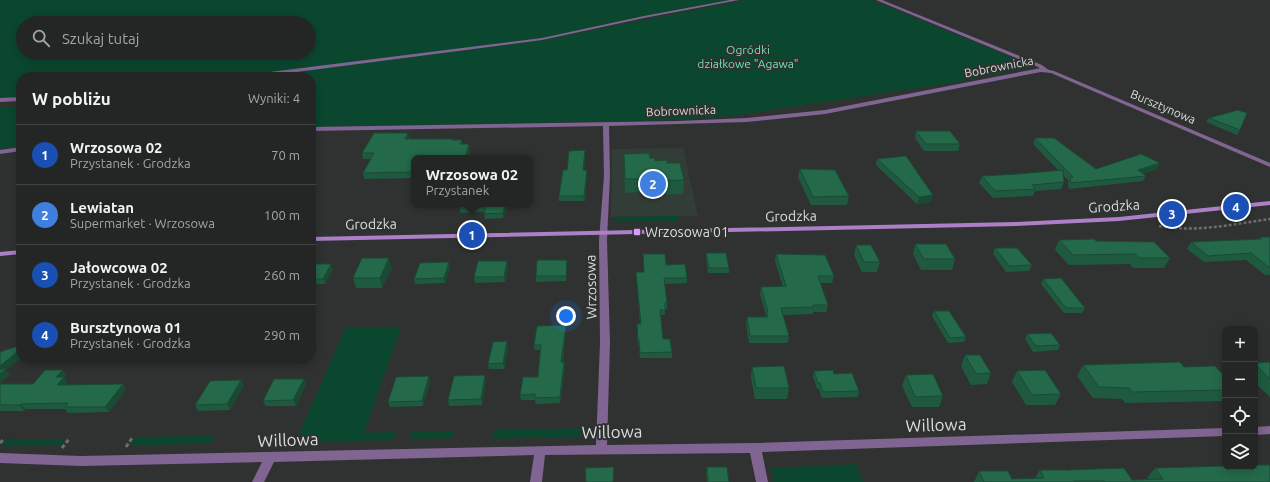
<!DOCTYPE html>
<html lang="pl">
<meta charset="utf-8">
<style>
body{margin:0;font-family:Ubuntu,sans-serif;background:#2f3231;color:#f1f3f6}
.controls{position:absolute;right:12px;bottom:12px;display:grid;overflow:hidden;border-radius:8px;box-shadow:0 2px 10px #0003}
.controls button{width:36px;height:36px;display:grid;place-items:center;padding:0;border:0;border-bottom:1px solid #404341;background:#232624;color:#f1f3f6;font:20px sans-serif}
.you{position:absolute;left:566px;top:316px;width:14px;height:14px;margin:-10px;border:3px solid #fff;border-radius:50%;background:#1a73e8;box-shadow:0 0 0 6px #1a73e833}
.badge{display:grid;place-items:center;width:26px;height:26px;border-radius:50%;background:#d79bf9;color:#fff;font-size:13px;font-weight:700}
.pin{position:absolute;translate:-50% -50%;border:2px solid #fff;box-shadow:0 1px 4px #0006}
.popup{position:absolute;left:411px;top:155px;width:122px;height:52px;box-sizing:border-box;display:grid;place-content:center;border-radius:8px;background:#232624;filter:drop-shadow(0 1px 3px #0005);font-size:13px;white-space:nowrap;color:#a3a5a6}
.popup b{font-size:15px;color:#f1f3f6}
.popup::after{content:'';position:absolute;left:50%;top:100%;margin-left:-8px;border:8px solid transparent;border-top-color:#232624}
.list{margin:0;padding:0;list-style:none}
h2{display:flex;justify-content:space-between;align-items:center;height:52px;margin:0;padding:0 16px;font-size:17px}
h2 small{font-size:13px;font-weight:400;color:#a3a5a6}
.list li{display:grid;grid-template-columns:26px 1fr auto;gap:12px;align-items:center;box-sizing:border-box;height:60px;padding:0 16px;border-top:1px solid #404341}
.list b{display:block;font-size:15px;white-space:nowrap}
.list p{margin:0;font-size:13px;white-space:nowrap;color:#a3a5a6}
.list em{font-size:13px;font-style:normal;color:#a3a5a6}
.icon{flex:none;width:22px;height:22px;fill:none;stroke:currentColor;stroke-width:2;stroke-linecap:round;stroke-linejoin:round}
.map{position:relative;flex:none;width:1270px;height:482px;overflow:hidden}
.search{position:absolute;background:#232624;box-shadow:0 2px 10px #0003;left:16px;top:16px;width:300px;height:44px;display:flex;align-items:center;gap:10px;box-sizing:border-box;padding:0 14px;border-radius:22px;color:#a3a5a6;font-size:15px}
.panel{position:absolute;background:#232624;box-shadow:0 2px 10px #0003;left:16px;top:72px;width:300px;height:292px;border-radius:16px}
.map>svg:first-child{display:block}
.built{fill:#333d37}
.green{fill:#0b472e;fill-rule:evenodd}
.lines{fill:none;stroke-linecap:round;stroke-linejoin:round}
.path-far1{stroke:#6b6e6c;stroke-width:2.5;stroke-dasharray:3 2;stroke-linecap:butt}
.path{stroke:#6b6e6c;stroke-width:3;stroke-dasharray:4 2.5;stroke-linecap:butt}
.lane{fill:#806491;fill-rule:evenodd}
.street{fill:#806491;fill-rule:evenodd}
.secondary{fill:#ad7fc7;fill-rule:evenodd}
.wall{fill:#1f5a40}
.shaded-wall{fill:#194a34}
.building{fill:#24694a;stroke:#194a34}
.poi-dot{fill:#d79bf9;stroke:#2f3230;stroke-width:1.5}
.labels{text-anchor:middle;stroke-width:4;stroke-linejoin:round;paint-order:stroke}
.far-park-label{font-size:12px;fill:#6be5ab;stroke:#2f3230}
.far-street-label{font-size:12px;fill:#dadddb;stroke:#2f3230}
.street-label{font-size:14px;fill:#dadddb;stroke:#2f3230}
.poi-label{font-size:14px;fill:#dadddb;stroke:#2f3230;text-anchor:start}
.near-street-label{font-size:17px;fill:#dadddb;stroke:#2f3230}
</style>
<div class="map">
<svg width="1270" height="482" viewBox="0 0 1270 482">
<rect width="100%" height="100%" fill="#2f3230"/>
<path class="built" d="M 683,148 L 698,216 L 611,217 L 612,149 Z"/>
<path class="green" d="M 0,0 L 740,0 L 491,48 L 546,39 L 746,0 L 872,0 L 1035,67 L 952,83 L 739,115 L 677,120 L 311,127 L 311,77 L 268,77 L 311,71 L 257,77 L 21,77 L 21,98 L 0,100 ZM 23,23 L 309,23 L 309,53 L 23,53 Z
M 21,106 L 21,146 L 0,149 L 0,107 Z
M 677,216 L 678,222 L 638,222 L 637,220 L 624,222 L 616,221 L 613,217 Z
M 346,327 L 401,327 L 364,433 L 395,432 L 393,440 L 300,442 L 304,434 L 299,434 Z
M 591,428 L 591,436 L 492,439 L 494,430 Z
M 454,431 L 453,438 L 410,439 L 412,432 Z
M 215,436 L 210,443 L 129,446 L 135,437 Z
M 67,439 L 61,446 L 0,446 L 5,440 Z
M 856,464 L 863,482 L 774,482 L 771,468 Z"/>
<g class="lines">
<path class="path-far1" d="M 1159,226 C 1196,233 1233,224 1270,219"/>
<path class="path" d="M 0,443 L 3,440
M 266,445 L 271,435
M 126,447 L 132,438
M 62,448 L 69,439"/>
<path class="lane" d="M 730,0 L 739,0 L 644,18 L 542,40 L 258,77 L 242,77 L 245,75 L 542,38 L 644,16 Z
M 876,0 L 882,0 L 1042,65 L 1050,71 L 1045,72 L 1038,67 Z
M 21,97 L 21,101 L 0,102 L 0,98 Z"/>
<path class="street" d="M 1041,68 L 1054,71 L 1270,163 L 1270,167 L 1051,73 L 1041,72 L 825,114 L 747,122 L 609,126 L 610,176 L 607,240 L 610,343 L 607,445 L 755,443 L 1225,428 L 1225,436 L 762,452 L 768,482 L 756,482 L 750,453 L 545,455 L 542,482 L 530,482 L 534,455 L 274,462 L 264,482 L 252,482 L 262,462 L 81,466 L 0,463 L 0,453 L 81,456 L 596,445 L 600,343 L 599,240 L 604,176 L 603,126 L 311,131 L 311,127 L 678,121 L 747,118 L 825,110 Z
M 21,147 L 21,151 L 0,154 L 0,150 Z
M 1270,426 L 1270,434 L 1255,435 L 1255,427 Z"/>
<path class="secondary" d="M 1270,201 L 1270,205 L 1119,221 L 1016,226 L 311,241 L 311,237 L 1016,222 L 1119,217 Z
M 21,250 L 21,254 L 0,256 L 0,252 Z"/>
</g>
<path class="wall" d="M 1209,118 L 1240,130 L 1237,135 L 1206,122 Z
M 916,131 L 960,144 L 958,151 L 924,151 L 915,138 Z
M 408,133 L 409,139 L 452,139 L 452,140 L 462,140 L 462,144 L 470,150 L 468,158 L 414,158 L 414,178 L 364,179 L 363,173 L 371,159 L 363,159 L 362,153 Z
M 1035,138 L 1096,169 L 1160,163 L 1157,169 L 1143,174 L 1146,176 L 1143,181 L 1069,189 L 1068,183 L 1069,181 L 1064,176 L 1064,182 L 1061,189 L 1035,191 L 1033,196 L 993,198 L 979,183 L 982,176 L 1018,174 L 1059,171 L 1033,144 Z
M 585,150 L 584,170 L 587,174 L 585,201 L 559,201 L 559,196 L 567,170 Z
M 624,154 L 650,158 L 655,161 L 667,163 L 684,180 L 683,194 L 644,195 L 644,192 L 625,193 Z
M 877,159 L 931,202 L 917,204 L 876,165 Z
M 800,169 L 849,196 L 847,205 L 811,205 L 798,177 Z
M 461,204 L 508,204 L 503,218 L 485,219 L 484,212 L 460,213 L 460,208 Z
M 1260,237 L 1270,237 L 1270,275 L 1265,275 L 1246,260 L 1204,262 L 1187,249 L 1191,242 L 1259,239 Z
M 1059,240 L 1096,241 L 1170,258 L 1164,268 L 1133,268 L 1130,264 L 1069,265 L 1055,250 Z
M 915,244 L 955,259 L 952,270 L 921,270 L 913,254 Z
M 856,245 L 880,262 L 877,272 L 862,272 L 854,255 Z
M 995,248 L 1032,265 L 1029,271 L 1006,272 L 993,254 Z
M 706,253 L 729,268 L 729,273 L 708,273 L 706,258 Z
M 776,254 L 834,276 L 832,283 L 820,283 L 828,305 L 826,312 L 813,312 L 813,314 L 783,315 L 789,336 L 788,343 L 749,343 L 746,324 L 747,317 L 765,317 L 766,315 L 760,294 L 761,287 L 783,287 L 775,261 Z
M 311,264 L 333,269 L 325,284 L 317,284 L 315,287 L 311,287 Z
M 567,265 L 566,281 L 536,282 L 536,276 Z
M 666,265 L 687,278 L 687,283 L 664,284 L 667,303 L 667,309 L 665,309 L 665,315 L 661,315 L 663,339 L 672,352 L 672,358 L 640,358 L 639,346 L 638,346 L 637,330 L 640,324 L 636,272 L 644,272 Z
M 508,266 L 505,282 L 475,283 L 474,277 Z
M 450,267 L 445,283 L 415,284 L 414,279 Z
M 392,268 L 382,288 L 356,288 L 353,278 Z
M 1043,279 L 1085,308 L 1082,313 L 1064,313 L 1041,284 Z
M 934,311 L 966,337 L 964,342 L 948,343 L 932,316 Z
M 566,325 L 566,330 L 563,362 L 564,362 L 565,368 L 560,403 L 536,404 L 535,400 L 521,400 L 520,395 L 538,377 L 540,350 L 535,350 L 534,345 Z
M 1027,334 L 1060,345 L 1058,350 L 1033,352 L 1025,339 Z
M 508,347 L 504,369 L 489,369 L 488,364 Z
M 965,355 L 991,373 L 987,384 L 971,385 L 961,366 Z
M 1270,362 L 1270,397 L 1255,383 L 1255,363 Z
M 1083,365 L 1184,367 L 1225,377 L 1225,401 L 1125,403 L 1122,399 L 1093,398 L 1077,376 Z
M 752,367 L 789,388 L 787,399 L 755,399 L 751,378 Z
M 814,371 L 834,374 L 859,391 L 858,397 L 822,398 L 819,389 L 817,389 L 813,376 Z
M 1017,371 L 1061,394 L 1055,405 L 1026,405 L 1012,382 Z
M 67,375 L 64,378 L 67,383 L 66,385 L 126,389 L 109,412 L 68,413 L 65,409 L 26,409 L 24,411 L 0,411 L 0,384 L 33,384 Z
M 906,375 L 943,396 L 939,407 L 912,407 L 902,386 Z
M 429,376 L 430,382 L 423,406 L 390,407 L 388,402 Z
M 304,379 L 306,384 L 296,406 L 266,406 L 263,401 Z
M 241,380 L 244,385 L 230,410 L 198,411 L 195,405 Z
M 486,380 L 482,405 L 449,406 L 448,400 Z
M 707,467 L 729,482 L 707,482 L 706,473 Z
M 1155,468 L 1270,482 L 974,482 L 979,471 L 1012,479 L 1035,478 L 1040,470 L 1068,471 L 1132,480 L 1148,479 L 1147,478 Z"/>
<path class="shaded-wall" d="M 408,133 L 410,139 L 406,145 L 405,139 Z
M 469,144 L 470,150 L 468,158 L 465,158 Z
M 585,150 L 585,155 L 583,174 L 583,170 Z
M 1160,163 L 1157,169 L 1135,176 L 1138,170 Z
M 587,170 L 587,174 L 585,201 L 584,196 Z
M 933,195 L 931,202 L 917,204 L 919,197 Z
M 505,204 L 508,204 L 503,218 L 503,213 Z
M 389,258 L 392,268 L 382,288 L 380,278 Z
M 507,261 L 508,266 L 505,282 L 504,277 Z
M 449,262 L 450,267 L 445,283 L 444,278 Z
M 331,264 L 333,269 L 325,284 L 323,279 Z
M 315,279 L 317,284 L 315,287 L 313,282 Z
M 566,325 L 566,330 L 562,368 L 561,362 Z
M 507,341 L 508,347 L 504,369 L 503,363 Z
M 21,349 L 21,358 L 6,370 L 10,375 L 0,383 L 0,366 Z
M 564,362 L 565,368 L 560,403 L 560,397 Z
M 63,370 L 67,375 L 64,378 L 67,383 L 61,390 L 57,385 L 56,377 Z
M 485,375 L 486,380 L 482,405 L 481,399 Z
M 429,376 L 430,382 L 423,406 L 422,401 Z
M 304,379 L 306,384 L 296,406 L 293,400 Z
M 241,380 L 244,385 L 230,410 L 227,404 Z
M 123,384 L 126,389 L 109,412 L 105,407 Z
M 21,404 L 26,409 L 24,411 L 20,405 Z"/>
<path class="building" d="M 1238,110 L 1247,113 L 1240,130 L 1209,118 Z
M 916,131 L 950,131 L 960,144 L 926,144 Z
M 374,133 L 408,133 L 405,139 L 452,139 L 452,140 L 462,140 L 460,144 L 469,144 L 465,158 L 414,158 L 414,172 L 363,173 L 374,153 L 362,153 Z
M 1035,138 L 1054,138 L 1096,169 L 1141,154 L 1160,163 L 1138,170 L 1146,176 L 1071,183 L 1070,178 L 1073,177 Z
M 585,150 L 583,170 L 587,170 L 584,196 L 559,196 L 563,170 L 567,170 L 569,151 Z
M 649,153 L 650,158 L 655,158 L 655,161 L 667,160 L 667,163 L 680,163 L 684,180 L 644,181 L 644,179 L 625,179 L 624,154 Z
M 906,156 L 933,195 L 919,197 L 877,159 Z
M 800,169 L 835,170 L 849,196 L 813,197 Z
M 1063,170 L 1064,182 L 1032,185 L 1036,189 L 995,191 L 982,176 L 1018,174 Z
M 461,204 L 505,204 L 503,213 L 484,214 L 486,207 L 460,208 Z
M 1260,237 L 1270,237 L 1270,268 L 1251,253 L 1208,256 L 1191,242 L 1262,239 Z
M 1094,239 L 1096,241 L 1154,242 L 1170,258 L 1139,258 L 1135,254 L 1073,255 L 1059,240 Z
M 915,244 L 946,244 L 955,259 L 924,259 Z
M 856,245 L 871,245 L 880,262 L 864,262 Z
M 995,248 L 1017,248 L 1032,265 L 1009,266 Z
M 706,253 L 726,253 L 729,268 L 709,268 Z
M 643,254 L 665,254 L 666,265 L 685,264 L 687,278 L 664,278 L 667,303 L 665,303 L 665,310 L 660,310 L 663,339 L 670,339 L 672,352 L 640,353 L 639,340 L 638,340 L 637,324 L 641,324 L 636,272 L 644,272 Z
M 776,254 L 825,255 L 834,276 L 818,276 L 828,305 L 813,305 L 814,307 L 781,308 L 789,336 L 750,336 L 747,317 L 768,317 L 766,312 L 768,312 L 761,287 L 786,286 Z
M 362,258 L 389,258 L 380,278 L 353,278 Z
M 537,260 L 567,260 L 566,276 L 536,276 Z
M 478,261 L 507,261 L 504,277 L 474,277 Z
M 449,262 L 444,278 L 414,279 L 420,263 Z
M 311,264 L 331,264 L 323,279 L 315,279 L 313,282 L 311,282 Z
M 1061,278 L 1085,308 L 1066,308 L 1043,279 Z
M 934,311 L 949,311 L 966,337 L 950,338 Z
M 566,325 L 561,362 L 564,362 L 560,397 L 535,398 L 535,394 L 520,395 L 523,377 L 538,377 L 541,345 L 534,345 L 537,326 Z
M 1051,333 L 1060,345 L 1036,346 L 1027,334 Z
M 507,341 L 503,363 L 488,364 L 493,342 Z
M 21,345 L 21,349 L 0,366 L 0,352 Z
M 965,355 L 980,355 L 991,373 L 976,374 Z
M 1180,362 L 1184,367 L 1215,366 L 1225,377 L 1225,378 L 1224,379 L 1225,380 L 1225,390 L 1132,392 L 1129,388 L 1099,387 L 1083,365 Z
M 1270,362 L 1270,379 L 1255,364 L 1255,363 Z
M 784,366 L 789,388 L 756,388 L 752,367 Z
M 0,369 L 6,369 L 0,374 Z
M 45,370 L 63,370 L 56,377 L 64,377 L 57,385 L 123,384 L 105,407 L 65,407 L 68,403 L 21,404 L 20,405 L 0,405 L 0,384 L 33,384 Z
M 833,370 L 834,374 L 852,373 L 859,391 L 823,392 L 820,383 L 818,383 L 814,371 Z
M 1045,370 L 1061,394 L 1032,395 L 1017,371 Z
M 933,374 L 943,396 L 915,397 L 906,375 Z
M 485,375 L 481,399 L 448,400 L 454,376 Z
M 429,376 L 422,401 L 388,402 L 396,377 Z
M 274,379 L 304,379 L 293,400 L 263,401 Z
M 241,380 L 227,404 L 195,405 L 210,381 Z
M 1255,465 L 1270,465 L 1270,482 L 1104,482 L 1104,481 L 1074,481 L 1075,482 L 984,482 L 979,471 L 1008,471 L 1012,479 L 1044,478 L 1040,470 L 1067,470 L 1068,471 L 1068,470 L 1124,468 L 1132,480 L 1163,479 L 1155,468 L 1225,466 L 1225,467 L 1255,467 Z
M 614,467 L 613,482 L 586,482 L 585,468 Z
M 707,467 L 727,467 L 729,482 L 708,482 Z"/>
<rect class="poi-dot" x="633" y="228" width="8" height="8" rx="2"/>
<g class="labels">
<g class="far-park-label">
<text x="748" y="54">Ogródki<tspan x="748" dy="14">działkowe "Agawa"</tspan></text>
</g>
<g class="far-street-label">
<text transform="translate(999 67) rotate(-11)" y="4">Bobrownicka</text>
<text transform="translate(1163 107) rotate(23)" y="4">Bursztynowa</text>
<text transform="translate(681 111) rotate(-2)" y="4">Bobrownicka</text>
</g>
<g class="street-label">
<text transform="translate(1114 206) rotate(-4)" y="5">Grodzka</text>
<text transform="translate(791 216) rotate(-1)" y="5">Grodzka</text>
<text transform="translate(371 224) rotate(-1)" y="5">Grodzka</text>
<text transform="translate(591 287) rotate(-91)" y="5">Wrzosowa</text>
</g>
<g class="poi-label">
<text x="645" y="237">Wrzosowa 01</text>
</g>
<g class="near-street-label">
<text transform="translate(936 425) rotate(-2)" y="6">Willowa</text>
<text transform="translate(612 432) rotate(-1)" y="6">Willowa</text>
<text transform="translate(288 440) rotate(-2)" y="6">Willowa</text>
</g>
</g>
</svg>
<div class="controls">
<button>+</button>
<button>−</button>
<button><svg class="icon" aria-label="locate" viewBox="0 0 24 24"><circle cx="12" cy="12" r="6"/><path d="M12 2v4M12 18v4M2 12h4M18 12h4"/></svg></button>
<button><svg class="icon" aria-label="layers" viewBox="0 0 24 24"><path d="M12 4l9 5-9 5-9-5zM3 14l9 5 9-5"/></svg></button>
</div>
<div class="you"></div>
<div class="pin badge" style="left:472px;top:235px;background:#1a4fb4">1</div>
<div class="popup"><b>Wrzosowa 02</b>Przystanek</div>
<div class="pin badge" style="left:653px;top:184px;background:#3f7fe0">2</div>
<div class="pin badge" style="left:1172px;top:214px;background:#1a4fb4">3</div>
<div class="pin badge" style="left:1236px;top:207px;background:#1a4fb4">4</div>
<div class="search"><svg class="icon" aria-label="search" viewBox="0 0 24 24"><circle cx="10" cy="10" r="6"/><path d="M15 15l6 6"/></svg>Szukaj tutaj</div>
<section class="panel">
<h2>W pobliżu<small>Wyniki: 4</small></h2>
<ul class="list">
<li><span class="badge" style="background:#1a4fb4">1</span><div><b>Wrzosowa 02</b><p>Przystanek · Grodzka</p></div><em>70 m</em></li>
<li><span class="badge" style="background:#3f7fe0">2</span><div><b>Lewiatan</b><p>Supermarket · Wrzosowa</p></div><em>100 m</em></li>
<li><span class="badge" style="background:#1a4fb4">3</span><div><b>Jałowcowa 02</b><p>Przystanek · Grodzka</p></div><em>260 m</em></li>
<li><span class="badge" style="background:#1a4fb4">4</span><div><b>Bursztynowa 01</b><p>Przystanek · Grodzka</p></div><em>290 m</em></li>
</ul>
</section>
</div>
